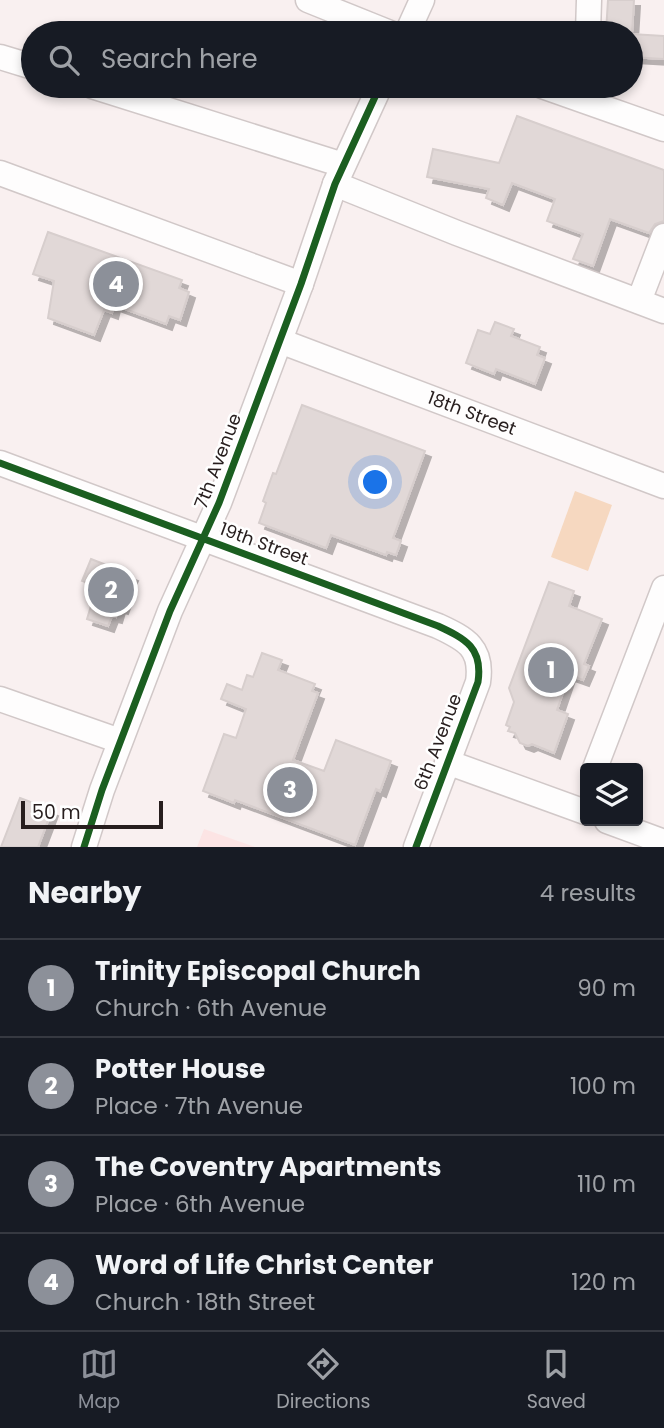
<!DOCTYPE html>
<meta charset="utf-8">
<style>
body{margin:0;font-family:Poppins,sans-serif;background:#20242c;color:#f1f3f6}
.controls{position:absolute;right:21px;bottom:21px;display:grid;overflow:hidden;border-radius:7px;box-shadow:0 4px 10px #0003}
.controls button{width:63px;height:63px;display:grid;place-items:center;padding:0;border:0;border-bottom:2px solid #363941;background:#171b24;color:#f1f3f6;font:35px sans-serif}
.scale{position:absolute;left:21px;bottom:18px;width:142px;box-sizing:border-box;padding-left:7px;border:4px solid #271e1e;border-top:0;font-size:19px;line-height:24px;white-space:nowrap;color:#271e1e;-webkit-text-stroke:5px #fff;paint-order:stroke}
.you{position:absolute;left:376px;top:483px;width:24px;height:24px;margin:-18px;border:5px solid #fff;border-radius:50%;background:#1a73e8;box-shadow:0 0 0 10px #1a73e833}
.badge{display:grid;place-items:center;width:46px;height:46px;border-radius:50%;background:#8c9099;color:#fff;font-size:23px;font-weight:700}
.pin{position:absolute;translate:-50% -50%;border:4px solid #fff;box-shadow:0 2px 7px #0006}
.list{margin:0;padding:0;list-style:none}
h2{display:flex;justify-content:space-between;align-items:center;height:91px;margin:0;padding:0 28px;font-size:30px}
h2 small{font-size:23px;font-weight:400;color:#9ea1a6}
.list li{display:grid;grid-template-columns:46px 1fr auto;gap:21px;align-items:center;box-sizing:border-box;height:98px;padding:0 28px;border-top:2px solid #363941}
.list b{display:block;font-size:26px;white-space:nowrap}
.list p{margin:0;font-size:23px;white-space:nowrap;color:#9ea1a6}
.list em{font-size:23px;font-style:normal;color:#9ea1a6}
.icon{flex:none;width:38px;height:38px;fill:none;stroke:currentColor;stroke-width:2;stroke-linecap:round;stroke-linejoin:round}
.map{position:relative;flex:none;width:664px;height:847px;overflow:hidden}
.search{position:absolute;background:#171b24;box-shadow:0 4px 10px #0003;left:21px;right:21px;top:21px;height:77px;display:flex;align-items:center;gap:18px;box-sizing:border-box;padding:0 24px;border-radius:38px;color:#9ea1a6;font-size:26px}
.sheet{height:483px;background:#171b24}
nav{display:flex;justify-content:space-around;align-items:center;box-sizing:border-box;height:98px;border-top:2px solid #363941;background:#171b24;font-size:19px;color:#9ea1a6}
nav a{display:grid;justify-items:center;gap:4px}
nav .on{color:#8c9099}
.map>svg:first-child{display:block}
.built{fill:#fce4e4}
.green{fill:#f6d8c0}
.building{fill:#e1d8d7;stroke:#d7cecd;stroke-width:2;filter:url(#shadow)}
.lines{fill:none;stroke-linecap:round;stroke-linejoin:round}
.minor-casing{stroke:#d1c8c8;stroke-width:27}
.minor{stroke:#fefdfd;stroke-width:24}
.cycleway-casing{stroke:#fff;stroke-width:11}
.cycleway{stroke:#1b5e20;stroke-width:7}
.labels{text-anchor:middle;stroke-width:5;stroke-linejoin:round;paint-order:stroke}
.street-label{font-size:18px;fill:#271e1e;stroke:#fff}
</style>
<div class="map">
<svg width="664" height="847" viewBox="0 0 664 847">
<defs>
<filter id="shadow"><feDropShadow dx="6" dy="6" stdDeviation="0" flood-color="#0004"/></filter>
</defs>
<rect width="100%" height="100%" fill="#f9f0f0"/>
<path class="built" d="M 204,829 L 255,847 L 197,847 Z"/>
<path class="green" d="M 575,491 L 612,505 L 588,571 L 551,557 Z"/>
<path class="building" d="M 608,0 L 634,0 L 632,33 L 606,32 Z
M 631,34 L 664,36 L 664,59 L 631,57 Z
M 517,116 L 664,170 L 664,221 L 655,224 L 649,233 L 610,219 L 593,266 L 573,259 L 583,234 L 547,221 L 555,199 L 512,183 L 503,205 L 486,198 L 489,189 L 427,177 L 433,149 L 499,163 Z
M 48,232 L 182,280 L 179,288 L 189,292 L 180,320 L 169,316 L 166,324 L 114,305 L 112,313 L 104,310 L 94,335 L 48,318 L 54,281 L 33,274 Z
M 495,322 L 514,329 L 511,336 L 540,347 L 537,355 L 545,358 L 535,384 L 496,369 L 494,374 L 466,363 L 478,330 L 490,334 Z
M 302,405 L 425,451 L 393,538 L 401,541 L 396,555 L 387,552 L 386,555 L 331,535 L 326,548 L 259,523 L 266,503 L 263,501 L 273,473 L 276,474 Z
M 91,559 L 132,575 L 127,585 L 130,586 L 122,608 L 119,607 L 116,617 L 112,616 L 108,626 L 87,619 L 97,586 L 82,581 Z
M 549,582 L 574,591 L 569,606 L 602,619 L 584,664 L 589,666 L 583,680 L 569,675 L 557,710 L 568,714 L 554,753 L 532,744 L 528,746 L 520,743 L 515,733 L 508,731 L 510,727 L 506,725 L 514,702 L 509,688 Z
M 262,653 L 282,660 L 278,670 L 315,684 L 312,691 L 318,693 L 293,760 L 324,771 L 336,740 L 391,761 L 380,791 L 376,789 L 355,845 L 235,800 L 234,803 L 203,791 L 224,734 L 236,738 L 246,709 L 221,699 L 227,684 L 242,690 L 247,675 L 253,677 Z
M 20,798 L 52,810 L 38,847 L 1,847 Z"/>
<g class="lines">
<g class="minor-casing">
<g id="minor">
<path d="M 308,0 L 390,33"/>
<path d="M 407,33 L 422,0"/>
<path d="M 588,33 L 589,0"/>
<path d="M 0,57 L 33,67"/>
<path d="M 92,86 L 343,165"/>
<path d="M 542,86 L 664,129"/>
<path d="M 0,173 L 301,284"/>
<path d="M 335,184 L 457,233 L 664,311"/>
<path d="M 639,301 L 664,236"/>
<path id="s1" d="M 280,341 L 664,486"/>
<path d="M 0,463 L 438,626 C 466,639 483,648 478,682 L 416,847"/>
<path d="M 0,699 L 120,741"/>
<path d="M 447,762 L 585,812"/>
<path d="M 595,768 L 664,588"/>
<path d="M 607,821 L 664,842"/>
<path d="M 84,847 L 102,790 L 170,611 L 219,503 L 301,284 L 335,184 L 380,86"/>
</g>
</g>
<use href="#minor" class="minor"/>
<g class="cycleway-casing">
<path id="cycleway" d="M 0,463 L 438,626 C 466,639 483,648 478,682 L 416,847
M 84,847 L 102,790 L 170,611 L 219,503 L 301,284 L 335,184 L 380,86"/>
</g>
<use href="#cycleway" class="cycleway"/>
</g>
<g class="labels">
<g class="street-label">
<text dy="6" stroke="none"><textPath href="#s1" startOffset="205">18th Street</textPath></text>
<text transform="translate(218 461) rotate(-69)" y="6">7th Avenue</text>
<text transform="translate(264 544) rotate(20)" y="6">19th Street</text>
<text transform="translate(438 742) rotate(-69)" y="6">6th Avenue</text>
</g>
</g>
</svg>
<div class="controls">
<button><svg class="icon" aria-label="layers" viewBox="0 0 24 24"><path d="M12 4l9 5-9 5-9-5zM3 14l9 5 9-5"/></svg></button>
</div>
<div class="scale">50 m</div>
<div class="you"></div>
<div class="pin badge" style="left:551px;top:670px">1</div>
<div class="pin badge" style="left:111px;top:590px">2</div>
<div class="pin badge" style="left:290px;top:790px">3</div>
<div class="pin badge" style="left:116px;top:284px">4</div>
<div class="search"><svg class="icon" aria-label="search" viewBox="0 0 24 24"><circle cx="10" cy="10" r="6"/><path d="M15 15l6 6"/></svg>Search here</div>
</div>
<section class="sheet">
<h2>Nearby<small>4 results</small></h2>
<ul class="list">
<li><span class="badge">1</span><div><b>Trinity Episcopal Church</b><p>Church · 6th Avenue</p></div><em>90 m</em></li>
<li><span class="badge">2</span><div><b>Potter House</b><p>Place · 7th Avenue</p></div><em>100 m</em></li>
<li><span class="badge">3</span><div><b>The Coventry Apartments</b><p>Place · 6th Avenue</p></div><em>110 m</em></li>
<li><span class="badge">4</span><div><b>Word of Life Christ Center</b><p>Church · 18th Street</p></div><em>120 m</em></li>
</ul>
</section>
<nav>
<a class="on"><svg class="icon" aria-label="map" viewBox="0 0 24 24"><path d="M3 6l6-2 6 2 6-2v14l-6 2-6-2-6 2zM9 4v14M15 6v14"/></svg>Map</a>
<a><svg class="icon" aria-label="directions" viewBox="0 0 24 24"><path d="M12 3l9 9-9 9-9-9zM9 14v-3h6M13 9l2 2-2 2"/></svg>Directions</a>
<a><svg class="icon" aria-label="saved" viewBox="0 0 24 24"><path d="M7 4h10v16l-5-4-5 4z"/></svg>Saved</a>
</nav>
